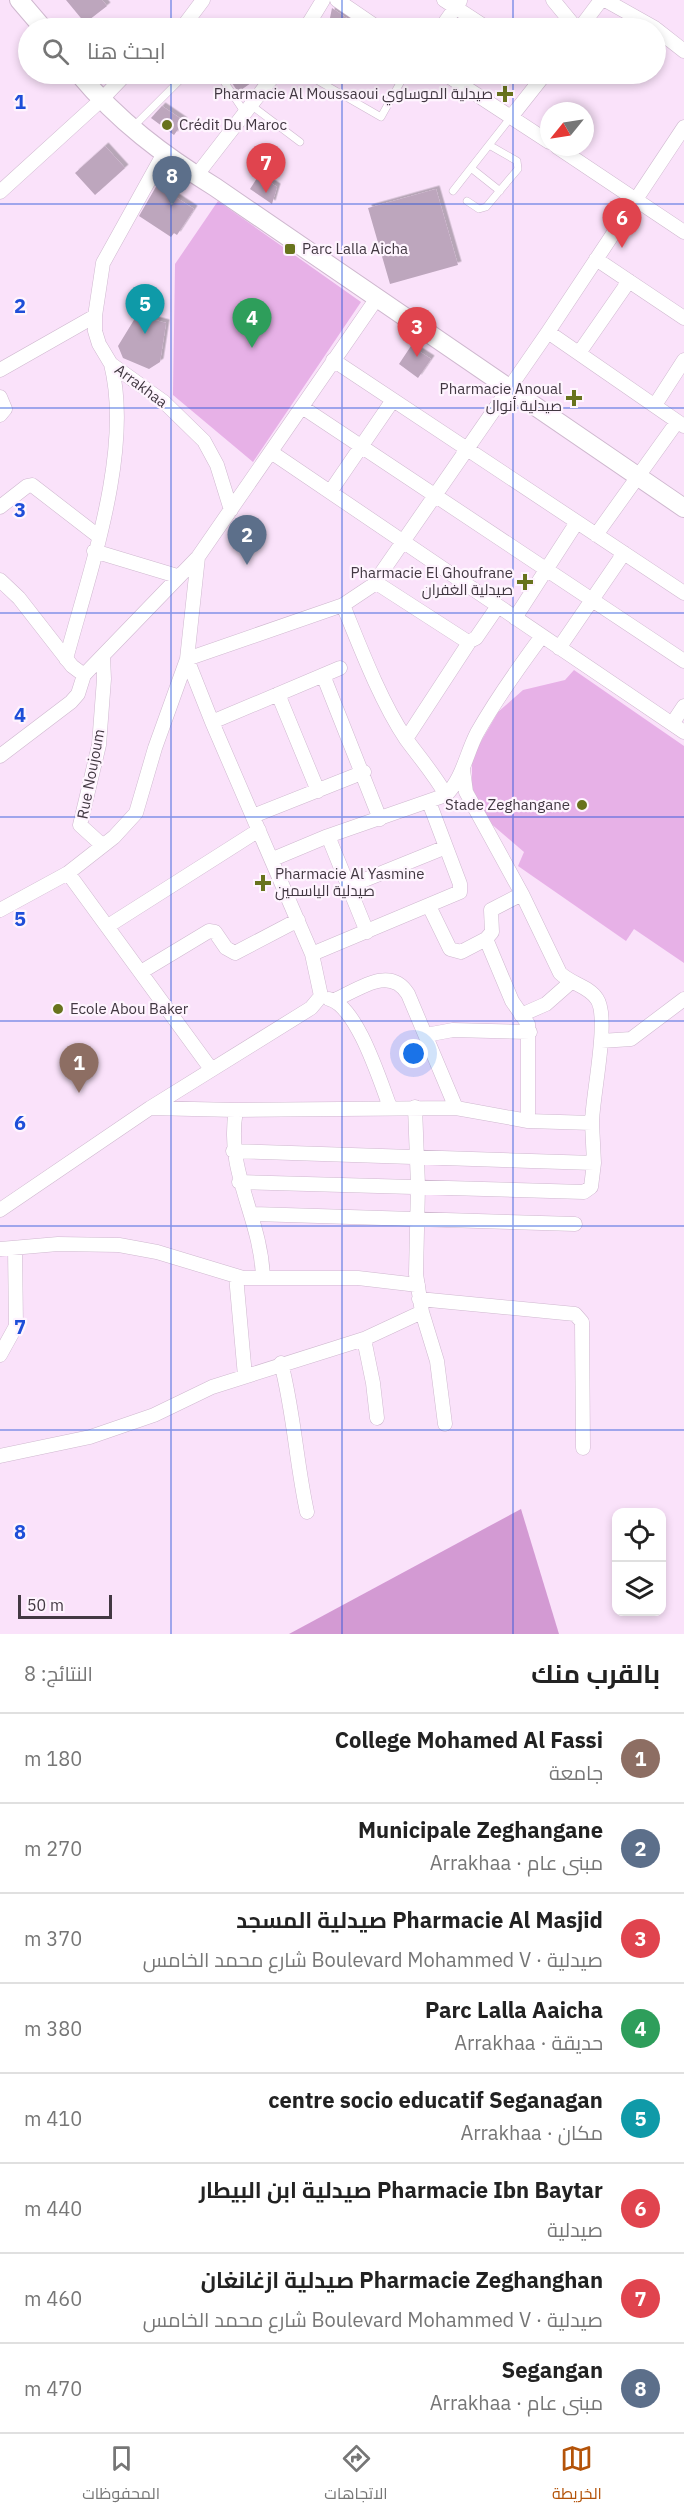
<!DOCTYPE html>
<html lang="ar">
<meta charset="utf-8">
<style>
body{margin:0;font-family:"IBM Plex Sans",Cairo,sans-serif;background:#f2f2f2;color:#222;direction:rtl}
.controls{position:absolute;right:18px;bottom:18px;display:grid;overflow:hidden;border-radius:12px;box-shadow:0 3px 9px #0003}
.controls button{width:54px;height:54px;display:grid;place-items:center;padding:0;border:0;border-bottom:2px solid #e0e0e0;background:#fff;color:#222;font:30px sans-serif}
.compass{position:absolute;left:540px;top:102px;width:54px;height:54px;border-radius:50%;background:#fff;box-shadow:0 3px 9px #0003;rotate:240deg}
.scale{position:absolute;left:18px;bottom:15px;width:94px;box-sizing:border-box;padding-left:6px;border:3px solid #423842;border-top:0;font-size:16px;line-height:21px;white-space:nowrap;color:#423842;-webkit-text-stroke:4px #fef4fe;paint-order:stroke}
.you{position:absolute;left:414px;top:1054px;width:21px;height:21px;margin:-15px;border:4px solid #fff;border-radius:50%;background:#1a73e8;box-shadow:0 0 0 9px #1a73e833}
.badge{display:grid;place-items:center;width:39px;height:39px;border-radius:50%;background:#b45309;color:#fff;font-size:20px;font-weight:700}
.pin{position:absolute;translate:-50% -50px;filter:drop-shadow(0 2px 3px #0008)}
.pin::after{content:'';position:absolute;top:32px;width:21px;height:18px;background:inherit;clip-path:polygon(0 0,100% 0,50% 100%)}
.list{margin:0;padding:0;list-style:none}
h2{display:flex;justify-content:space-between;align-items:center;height:78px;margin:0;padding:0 24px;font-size:26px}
h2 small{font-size:20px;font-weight:400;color:#767676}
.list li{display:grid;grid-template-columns:39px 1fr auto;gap:18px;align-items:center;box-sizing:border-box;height:90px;padding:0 24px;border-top:2px solid #e0e0e0}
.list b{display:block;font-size:22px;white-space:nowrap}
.list p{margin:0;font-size:20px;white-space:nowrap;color:#767676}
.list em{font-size:20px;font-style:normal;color:#767676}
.icon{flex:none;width:33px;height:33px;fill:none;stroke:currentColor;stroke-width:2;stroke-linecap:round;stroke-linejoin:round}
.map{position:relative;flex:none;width:684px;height:1634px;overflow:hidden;direction:ltr}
.search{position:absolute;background:#fff;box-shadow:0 3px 9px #0003;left:18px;right:18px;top:18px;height:66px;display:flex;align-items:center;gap:15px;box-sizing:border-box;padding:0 21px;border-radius:33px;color:#767676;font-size:22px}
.sheet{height:798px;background:#fff}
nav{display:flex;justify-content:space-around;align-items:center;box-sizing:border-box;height:84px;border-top:2px solid #e0e0e0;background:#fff;font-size:16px;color:#767676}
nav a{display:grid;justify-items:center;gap:3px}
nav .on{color:#b45309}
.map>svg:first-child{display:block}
.green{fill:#e7b1e7}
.forest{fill:#d39ad3}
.building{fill:#bda6bd;filter:url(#shadow)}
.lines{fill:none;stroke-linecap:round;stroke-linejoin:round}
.service-casing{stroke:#cfb8cf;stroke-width:8}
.minor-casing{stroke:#cfb8cf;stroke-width:15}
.secondary-casing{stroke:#cfb8cf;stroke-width:20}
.service{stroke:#fff;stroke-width:7}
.minor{stroke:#fff;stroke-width:14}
.secondary{stroke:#fff;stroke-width:18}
.grid{fill:none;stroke:#1d4ed8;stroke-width:1.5;stroke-opacity:0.55}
.poi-dot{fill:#68731d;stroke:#fef4fe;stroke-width:2}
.labels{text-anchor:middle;stroke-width:4.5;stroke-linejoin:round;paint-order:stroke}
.poi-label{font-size:15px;fill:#423842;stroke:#fef4fe;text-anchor:end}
.street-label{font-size:15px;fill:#423842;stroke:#fef4fe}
.grid-label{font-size:20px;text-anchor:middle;font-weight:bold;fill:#1d4ed8;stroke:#fef4fe;stroke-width:4.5;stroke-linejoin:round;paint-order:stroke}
</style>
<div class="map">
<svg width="684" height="1634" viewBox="0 0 684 1634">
<defs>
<filter id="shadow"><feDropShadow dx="3.5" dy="-3.5" stdDeviation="0" flood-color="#0004"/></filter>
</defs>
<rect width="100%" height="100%" fill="#fae2fa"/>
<path class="green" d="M 218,201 L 361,302 L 253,462 L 173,395 L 175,264 Z
M 574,670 L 684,746 L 684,963 L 634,929 L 626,941 L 518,866 L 524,852 L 489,822 L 472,788 L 472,757 L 498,712 L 523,690 L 565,680 Z"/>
<path class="forest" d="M 521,1509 L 559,1634 L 289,1634 Z"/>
<path class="building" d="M 66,0 L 102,0 L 107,6 L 85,23 Z
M 332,8 L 348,19 L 346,28 L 328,28 Z
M 226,74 L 264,74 L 238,92 Z
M 162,106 L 184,121 L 174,135 L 151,118 Z
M 105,146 L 125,168 L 95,195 L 75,173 Z
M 259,175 L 277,187 L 272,204 L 250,189 Z
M 157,185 L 194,209 L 177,235 L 174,233 L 171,237 L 139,216 Z
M 436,189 L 458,265 L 390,284 L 368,208 Z
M 137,315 L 166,323 L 160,362 L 149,369 L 123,358 L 118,346 Z
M 411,346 L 431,359 L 418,378 L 399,364 Z"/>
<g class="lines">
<g class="service-casing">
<path id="service" d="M 219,74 L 245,113
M 315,79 L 381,117 L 405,74
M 251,105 L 300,142
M 133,127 L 186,74
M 471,168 L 500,191
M 453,191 L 489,145
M 467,201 L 479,209 L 486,207 L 518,169 L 517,161 L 489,145 L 511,117"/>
</g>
<g class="minor-casing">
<path id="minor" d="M 337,0 L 378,28
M 444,0 L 487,28
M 553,0 L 576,28
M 605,0 L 655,28
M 182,28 L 203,0
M 306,28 L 323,0
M 441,28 L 460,1
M 580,28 L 601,0
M 656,29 L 684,51
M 445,74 L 549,142
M 511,117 L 545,74
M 557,147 L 684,232
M 163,155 L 103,263 L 95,316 L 95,331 L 99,344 L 111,364 L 164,402 L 204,441 L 217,465 L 231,510
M 196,176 L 275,74
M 0,192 L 101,100 L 126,74
M 596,259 L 684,318
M 548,332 L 684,426
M 579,353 L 629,281
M 333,360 L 684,593
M 0,370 L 95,316
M 0,397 L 5,409 L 0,415
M 655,405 L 684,360
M 302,407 L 684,661
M 271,452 L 684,732
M 330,492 L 393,400
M 0,507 L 27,486 L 32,485 L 98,536
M 596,535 L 677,422
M 94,551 L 177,576
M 0,580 L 19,598 L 72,666 L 84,675
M 375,582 L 468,642 L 476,638 L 498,606
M 343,605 C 360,647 381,702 406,739 C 420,758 434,774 446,795
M 515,618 L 577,522
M 559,648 L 624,553
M 66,659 C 89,573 133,451 111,364
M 187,659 L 343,605 L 373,585 L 548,332 L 684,127
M 323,675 L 380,819
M 278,694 L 318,791
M 212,722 L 340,668
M 672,724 L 684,706
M 406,739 L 470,641
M 0,756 L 71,702 L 78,694 L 84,675 L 198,557 L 377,298
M 463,770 L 466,792 L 522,894
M 253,816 L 364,772
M 328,836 L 367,932
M 102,845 L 80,825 L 99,745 L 104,679 L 103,657
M 273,859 L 328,836 L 446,795 C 463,778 466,754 477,733 C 496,699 519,667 542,636
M 68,873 L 211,1069
M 347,887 L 446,847
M 0,910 L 68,873 L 114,837 L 136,813 L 155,748 L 187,659 L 198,557
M 108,926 L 259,830
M 486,939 L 512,1001 L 528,1024 L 528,1121
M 312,954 L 460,892 L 460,884 L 429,802
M 141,972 L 209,931 L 215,932 L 226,948 L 235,953 L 298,920
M 329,999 C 357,1006 380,1081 390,1107
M 335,1000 C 359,989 390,965 408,994 L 456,1108
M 521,1015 L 546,1004 L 571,982
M 426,1035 L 453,1030 L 530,1032
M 601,1041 L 631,1039 L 684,999
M 415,1107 L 418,1186 L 416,1274 L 422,1312 L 437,1361 L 445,1424
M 150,1108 L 236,1110 L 456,1108 L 528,1121 L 592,1123 C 592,1097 610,1018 597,999 C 589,986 571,984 560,973 L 522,894 L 491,910 L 492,932 L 486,939 L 461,952 L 450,949 L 429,906
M 236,1110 C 225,1173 261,1216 263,1278
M 233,1151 L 594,1163
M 239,1182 L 584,1192 L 591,1187 L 594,1163 L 592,1123
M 0,1210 L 150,1108 L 311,1008 L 321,996 L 312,954 L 212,722 L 187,659
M 251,1214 L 575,1224
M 0,1249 L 58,1244 L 119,1245 L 157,1252 L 243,1278 L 358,1278 L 418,1285
M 236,1276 L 245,1376
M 419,1299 L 575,1314 L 582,1322 L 583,1448
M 364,1339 L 373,1383 L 377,1418
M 0,1355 L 16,1326 L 15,1248
M 281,1363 C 294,1412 296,1462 307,1512
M 0,1456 L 90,1437 L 154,1415 L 212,1387 L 364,1339 L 422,1312"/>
</g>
<g class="secondary-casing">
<path id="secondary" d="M 19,0 L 43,28
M 79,74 C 118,121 163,155 215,187 L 684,508"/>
</g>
<use href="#service" class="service"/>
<use href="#minor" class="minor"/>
<use href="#secondary" class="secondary"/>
</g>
<path class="grid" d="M 171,0 L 171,28M 342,0 L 342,28M 513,0 L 513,28M 171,74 L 171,1634M 342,74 L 342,1634M 513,74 L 513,1634M 0,204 L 684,204M 0,408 L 684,408M 0,613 L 684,613M 0,817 L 684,817M 0,1021 L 684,1021M 0,1226 L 684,1226M 0,1430 L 684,1430"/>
<g class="poi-dot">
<path d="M502 85h6v6h6v6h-6v6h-6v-6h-6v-6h6z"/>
<circle cx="167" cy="125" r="6"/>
<rect x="284" y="243" width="12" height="12" rx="3"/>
<path d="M571 389h6v6h6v6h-6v6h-6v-6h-6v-6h6z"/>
<path d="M522 573h6v6h6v6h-6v6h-6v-6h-6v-6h6z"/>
<circle cx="582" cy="805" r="6"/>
<path d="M260 874h6v6h6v6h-6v6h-6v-6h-6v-6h6z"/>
<circle cx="58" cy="1009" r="6"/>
</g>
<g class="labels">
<g class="poi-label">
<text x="493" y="99">Pharmacie Al Moussaoui صيدلية الموساوي</text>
<text x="179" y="130" text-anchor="start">Crédit Du Maroc</text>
<text x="302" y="254" text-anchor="start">Parc Lalla Aicha</text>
<text x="562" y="394">Pharmacie Anoual<tspan x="562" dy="17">صيدلية أنوال</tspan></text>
<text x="513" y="578">Pharmacie El Ghoufrane<tspan x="513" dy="17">صيدلية الغفران</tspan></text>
<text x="570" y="810">Stade Zeghangane</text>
<text x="275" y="879" text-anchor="start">Pharmacie Al Yasmine<tspan x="275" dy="17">صيدلية الياسمين</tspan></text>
<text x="70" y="1014" text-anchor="start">Ecole Abou Baker</text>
</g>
<g class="street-label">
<text transform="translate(141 386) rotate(37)" y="5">Arrakhaa</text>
<text transform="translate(91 774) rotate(-79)" y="5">Rue Noujoum</text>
</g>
</g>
<g class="grid-label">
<text x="20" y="109">1</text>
<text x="20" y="313">2</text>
<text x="20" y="517">3</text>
<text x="20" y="722">4</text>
<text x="20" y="926">5</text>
<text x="20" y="1130">6</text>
<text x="20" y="1334">7</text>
<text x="20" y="1539">8</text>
</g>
</svg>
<div class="controls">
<button><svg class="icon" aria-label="locate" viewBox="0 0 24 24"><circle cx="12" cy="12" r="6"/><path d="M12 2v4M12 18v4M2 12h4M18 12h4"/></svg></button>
<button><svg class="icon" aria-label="layers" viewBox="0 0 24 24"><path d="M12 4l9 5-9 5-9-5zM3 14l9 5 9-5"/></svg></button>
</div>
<svg class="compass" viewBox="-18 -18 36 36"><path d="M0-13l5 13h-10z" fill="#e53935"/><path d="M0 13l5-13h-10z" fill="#767676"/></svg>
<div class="scale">50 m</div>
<div class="you"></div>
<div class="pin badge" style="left:79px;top:1093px;background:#8d6e63">1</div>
<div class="pin badge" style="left:247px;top:565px;background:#5c6f8a">2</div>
<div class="pin badge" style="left:417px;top:357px;background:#e0444e">3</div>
<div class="pin badge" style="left:252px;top:348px;background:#2e9e5b">4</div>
<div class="pin badge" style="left:145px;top:334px;background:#0f9aa8">5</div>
<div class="pin badge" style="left:622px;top:248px;background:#e0444e">6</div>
<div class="pin badge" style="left:266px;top:193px;background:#e0444e">7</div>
<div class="pin badge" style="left:172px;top:206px;background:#5c6f8a">8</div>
<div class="search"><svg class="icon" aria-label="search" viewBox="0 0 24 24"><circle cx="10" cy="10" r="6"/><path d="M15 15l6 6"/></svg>ابحث هنا</div>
</div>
<section class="sheet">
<h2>بالقرب منك<small>النتائج: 8</small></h2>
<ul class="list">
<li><span class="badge" style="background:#8d6e63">1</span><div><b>College Mohamed Al Fassi</b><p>جامعة</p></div><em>180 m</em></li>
<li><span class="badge" style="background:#5c6f8a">2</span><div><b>Municipale Zeghangane</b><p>مبنى عام · Arrakhaa</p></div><em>270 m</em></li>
<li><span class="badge" style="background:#e0444e">3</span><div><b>Pharmacie Al Masjid صيدلية المسجد</b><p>صيدلية · Boulevard Mohammed V شارع محمد الخامس</p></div><em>370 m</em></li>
<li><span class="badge" style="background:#2e9e5b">4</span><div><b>Parc Lalla Aaicha</b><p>حديقة · Arrakhaa</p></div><em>380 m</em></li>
<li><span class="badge" style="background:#0f9aa8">5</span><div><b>centre socio educatif Seganagan</b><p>مكان · Arrakhaa</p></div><em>410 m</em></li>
<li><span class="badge" style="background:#e0444e">6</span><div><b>Pharmacie Ibn Baytar صيدلية ابن البيطار</b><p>صيدلية</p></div><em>440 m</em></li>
<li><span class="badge" style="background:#e0444e">7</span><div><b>Pharmacie Zeghanghan صيدلية ازغانغان</b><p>صيدلية · Boulevard Mohammed V شارع محمد الخامس</p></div><em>460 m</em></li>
<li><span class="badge" style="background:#5c6f8a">8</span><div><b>Segangan</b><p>مبنى عام · Arrakhaa</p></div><em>470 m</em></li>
</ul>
</section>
<nav>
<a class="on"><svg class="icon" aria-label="map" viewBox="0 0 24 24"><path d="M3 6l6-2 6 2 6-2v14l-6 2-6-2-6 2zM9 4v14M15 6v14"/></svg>الخريطة</a>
<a><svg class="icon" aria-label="directions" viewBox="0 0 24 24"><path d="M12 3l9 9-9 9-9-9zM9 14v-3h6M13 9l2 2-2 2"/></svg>الاتجاهات</a>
<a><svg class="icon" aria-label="saved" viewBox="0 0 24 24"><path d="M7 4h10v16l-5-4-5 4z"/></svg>المحفوظات</a>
</nav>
